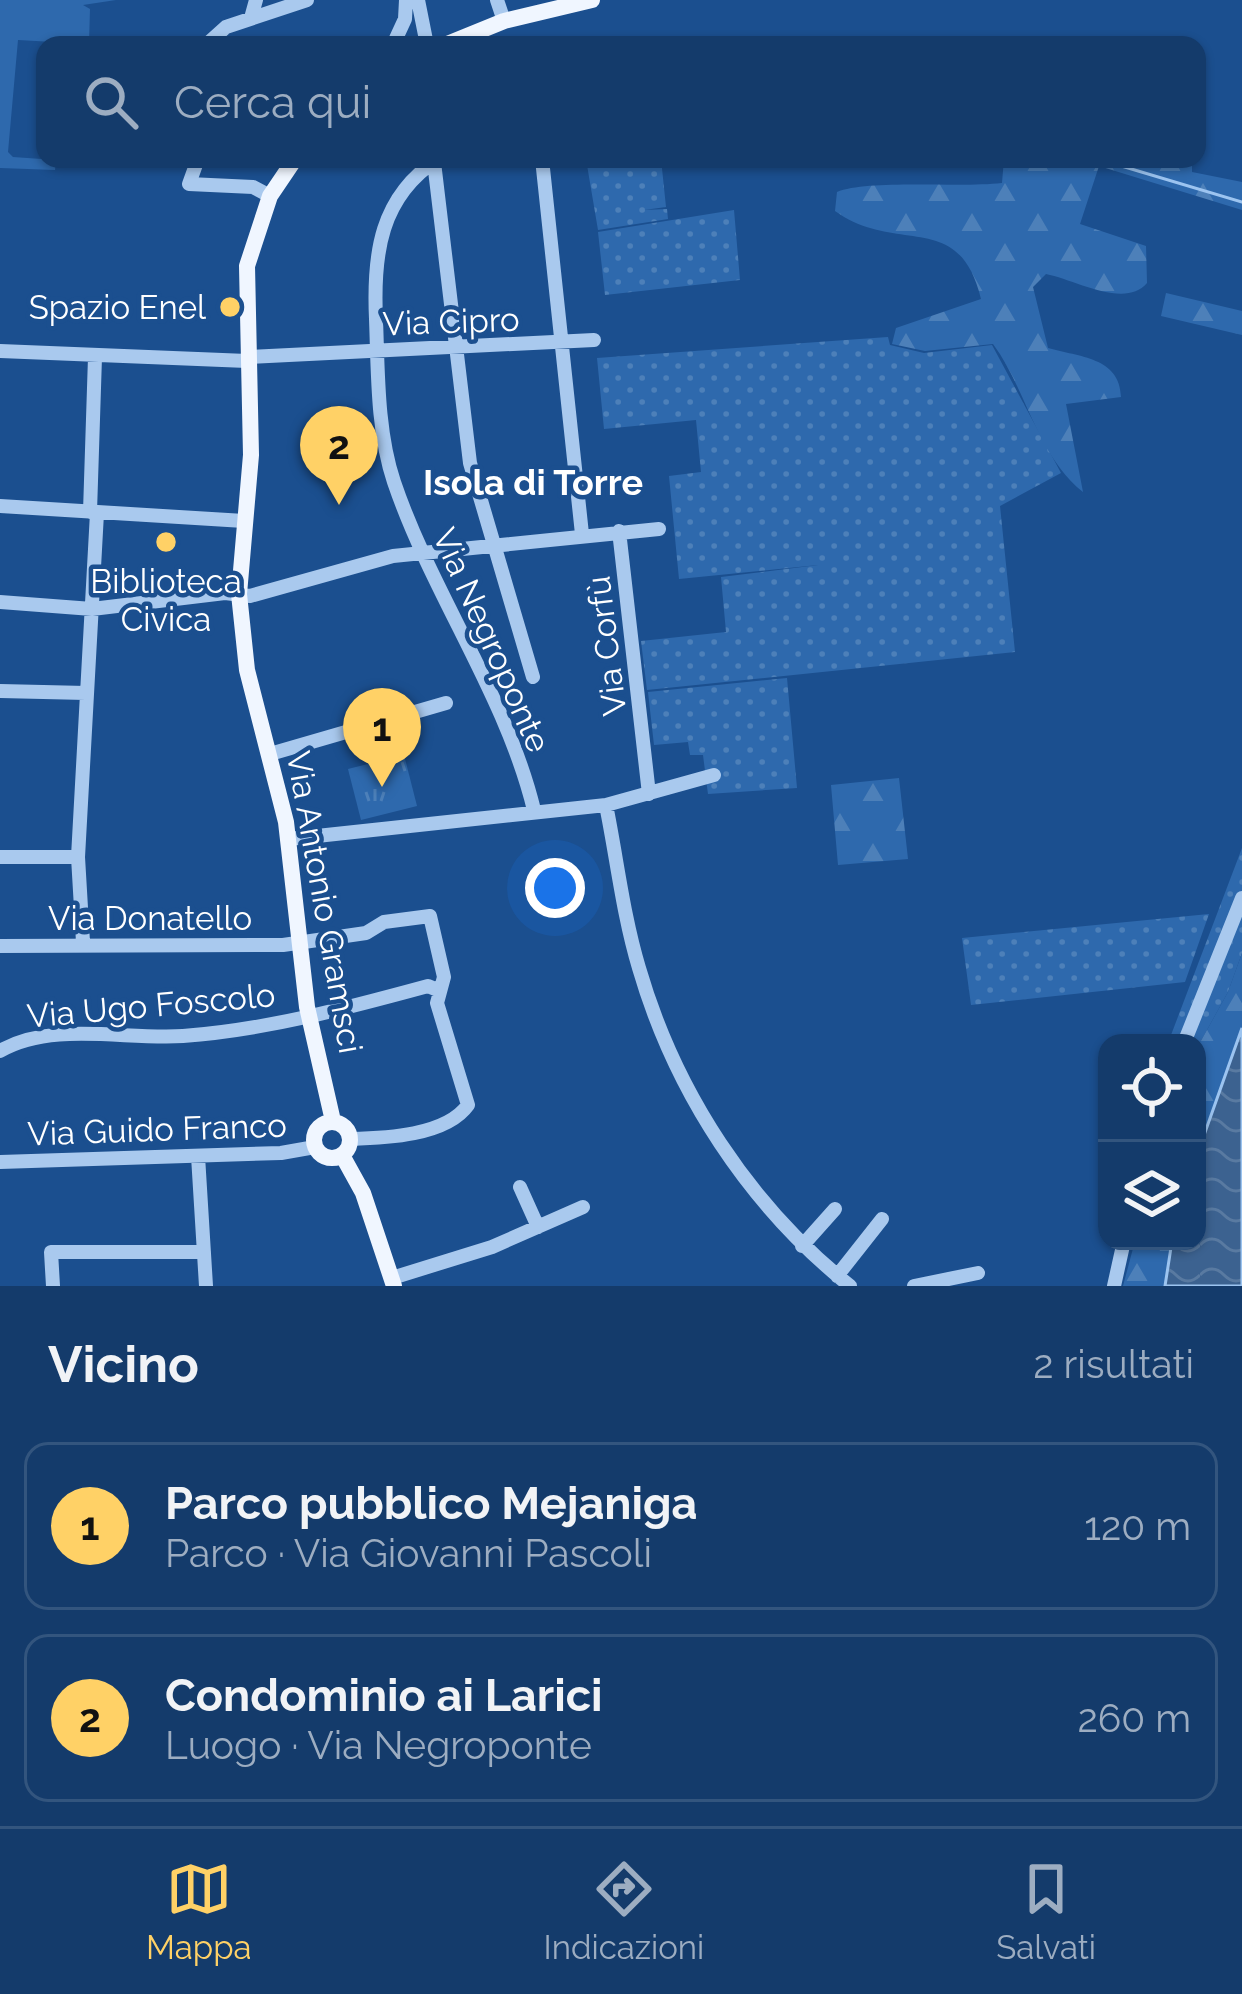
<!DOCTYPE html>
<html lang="it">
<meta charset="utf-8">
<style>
body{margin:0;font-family:Raleway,sans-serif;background:#1d4271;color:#f1f3f6}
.controls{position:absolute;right:36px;bottom:36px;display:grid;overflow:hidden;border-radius:24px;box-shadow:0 3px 9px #0004}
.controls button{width:108px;height:108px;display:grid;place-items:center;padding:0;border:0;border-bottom:3px solid #33557e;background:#143b6b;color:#f1f3f6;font:60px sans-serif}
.you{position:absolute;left:555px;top:888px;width:42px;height:42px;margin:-30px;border:9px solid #fff;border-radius:50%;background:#1a73e8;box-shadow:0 0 0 18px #1a73e833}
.badge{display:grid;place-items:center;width:78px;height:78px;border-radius:50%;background:#ffd166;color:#111;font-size:39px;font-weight:700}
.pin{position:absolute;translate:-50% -99px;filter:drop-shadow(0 3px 6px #0008)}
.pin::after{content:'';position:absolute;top:63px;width:42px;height:36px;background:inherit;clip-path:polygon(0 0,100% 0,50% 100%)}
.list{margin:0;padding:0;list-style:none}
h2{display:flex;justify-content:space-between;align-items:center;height:156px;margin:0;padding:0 48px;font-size:51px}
h2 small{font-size:39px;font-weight:400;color:#9dadc1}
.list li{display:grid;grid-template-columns:78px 1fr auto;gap:36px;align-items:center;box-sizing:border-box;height:168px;margin:0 24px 24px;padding:0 24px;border:3px solid #33557e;border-radius:24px}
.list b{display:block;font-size:45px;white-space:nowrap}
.list p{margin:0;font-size:39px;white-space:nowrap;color:#9dadc1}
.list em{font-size:39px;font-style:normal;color:#9dadc1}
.icon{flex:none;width:66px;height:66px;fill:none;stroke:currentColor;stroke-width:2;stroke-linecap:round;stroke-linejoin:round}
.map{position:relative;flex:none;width:1242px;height:1286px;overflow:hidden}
.search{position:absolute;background:#143b6b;box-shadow:0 3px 9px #0004;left:36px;right:36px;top:36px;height:132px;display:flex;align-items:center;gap:30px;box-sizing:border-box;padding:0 42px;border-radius:24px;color:#9dadc1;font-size:45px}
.sheet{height:540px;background:#143b6b}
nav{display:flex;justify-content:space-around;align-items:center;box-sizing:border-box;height:168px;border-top:3px solid #33557e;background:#143b6b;font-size:33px;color:#9dadc1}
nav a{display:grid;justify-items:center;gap:6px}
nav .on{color:#ffd166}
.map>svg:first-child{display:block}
.grass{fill:url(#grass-dots)}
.forest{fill:url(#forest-firs)}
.park{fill:url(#park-tufts)}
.pitch{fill:#2e69ad}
.water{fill:url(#water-waves);stroke:#9cc4f0;stroke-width:3}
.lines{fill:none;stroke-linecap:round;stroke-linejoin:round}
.stream{stroke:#9cc4f0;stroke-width:3}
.minor{stroke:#a9c9ee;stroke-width:14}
.major{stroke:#f0f6ff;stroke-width:16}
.poi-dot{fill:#ffd166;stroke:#1b4f8f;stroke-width:4.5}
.labels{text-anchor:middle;stroke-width:9;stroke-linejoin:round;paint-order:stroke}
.poi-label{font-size:33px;fill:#fff;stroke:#1b4f8f;text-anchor:end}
.street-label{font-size:33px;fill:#fff;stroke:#1b4f8f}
.neighbourhood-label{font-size:36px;font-weight:bold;fill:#fff;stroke:#1b4f8f}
</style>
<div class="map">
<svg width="1242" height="1286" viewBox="0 0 1242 1286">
<defs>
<pattern id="grass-dots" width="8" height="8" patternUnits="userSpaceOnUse" patternTransform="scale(3)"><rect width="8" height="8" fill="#2e69ad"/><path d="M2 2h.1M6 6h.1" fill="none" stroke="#4d80b9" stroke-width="1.8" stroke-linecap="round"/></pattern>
<pattern id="forest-firs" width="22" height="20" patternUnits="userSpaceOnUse" patternTransform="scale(3)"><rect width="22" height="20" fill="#2e69ad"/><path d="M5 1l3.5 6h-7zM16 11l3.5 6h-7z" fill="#4d80b9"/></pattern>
<pattern id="park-tufts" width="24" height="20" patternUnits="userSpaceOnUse" patternTransform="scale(3)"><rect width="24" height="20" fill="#2e69ad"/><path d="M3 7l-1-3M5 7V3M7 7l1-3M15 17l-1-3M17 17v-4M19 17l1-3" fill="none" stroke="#4d80b9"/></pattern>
<pattern id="water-waves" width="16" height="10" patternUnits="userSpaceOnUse" patternTransform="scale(3)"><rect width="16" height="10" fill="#3c6290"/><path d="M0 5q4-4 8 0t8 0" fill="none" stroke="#597aa1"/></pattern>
</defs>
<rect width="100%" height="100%" fill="#1b4f8f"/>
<path class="grass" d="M 586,159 L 661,159 L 666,207 L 644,210 L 667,209 L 668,219 L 598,230 Z
M 734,210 L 740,280 L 605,295 L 598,232 Z
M 888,337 L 890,345 L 924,353 L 992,345 L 1061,473 L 1000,506 L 1015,652 L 647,690 L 641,641 L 726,632 L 721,577 L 818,565 L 679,579 L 669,476 L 701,472 L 696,420 L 604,429 L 597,358 Z
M 787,678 L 797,788 L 708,794 L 703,755 L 690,755 L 688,742 L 654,745 L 648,692 Z
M 1242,848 L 1242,953 L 1228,992 L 1197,1048 L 1197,1043 L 1168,1043 Z
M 1209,914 L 1185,982 L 971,1005 L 962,938 Z"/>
<path class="forest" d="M 1004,159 L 1172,163 L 1192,159 L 1192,172 L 1242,182 L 1242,210 L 1099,166 L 1080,224 L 1146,246 L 1147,283 C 1125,309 1076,280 1046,274 L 1033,287 L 1048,348 C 1079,357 1120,357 1121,397 L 1066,404 L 1083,492 C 1036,454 1027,390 993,344 L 925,351 L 892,344 L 896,328 L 981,299 C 959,208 898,256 835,211 L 837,192 C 868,179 960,188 1002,183 Z
M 1166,293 L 1242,311 L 1242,335 L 1161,316 Z
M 899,778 L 908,859 L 838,865 L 831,785 Z
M 1242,953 L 1242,1028 L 1197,1155 L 1197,1048 L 1228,992 Z
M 1135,1241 L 1172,1241 L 1165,1286 L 1123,1286 Z"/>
<path class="park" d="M 404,755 L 417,806 L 361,820 L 348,769 Z"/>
<path class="pitch" d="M 0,0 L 116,0 L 83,5 L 90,9 L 89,44 L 18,40 L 8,152 L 13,157 L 56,160 L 55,170 L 0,168 Z"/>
<path class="water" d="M 1242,1028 L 1242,1286 L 1165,1286 L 1172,1241 L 1197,1241 L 1197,1155 Z"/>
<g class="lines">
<path class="stream" d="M 1098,159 L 1242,202"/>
<path class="minor" d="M 418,0 L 427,45
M 497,0 L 504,21
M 251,18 L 256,0
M 206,45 L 226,27 L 307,0
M 393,45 L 405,19 L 406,0
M 198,159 L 189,184 L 253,187 L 270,196
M 438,159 C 380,197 373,254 376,319 C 378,371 377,432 394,482 C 432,594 506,695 534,810
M 542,159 L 582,534
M 434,162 L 470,463 L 533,677
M 0,351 L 247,361
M 247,357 L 594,340
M 0,506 L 244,521
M 90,512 L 95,357
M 619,531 L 649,794
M 0,602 L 92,609 L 225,593 L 250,596 L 393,556 L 659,529
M 0,691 L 86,693
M 270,754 L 446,703
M 606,805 C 617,859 623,915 639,968 C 675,1092 749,1205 850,1286
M 289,839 L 606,805 L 714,775
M 0,857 L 78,857
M 83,942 L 78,857 L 97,513
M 0,946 L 283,945 L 366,933 L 384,922 L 430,916 L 444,977 L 437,1003 L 468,1105 C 446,1136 385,1138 350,1139
M 1184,1043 L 1242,898
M 0,1051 C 52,1021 125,1040 183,1036 C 266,1030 347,1008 428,986 L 440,991
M 198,1156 L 206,1286
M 0,1162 L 281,1153 L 315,1147
M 520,1187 L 538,1227
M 802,1246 L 835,1209
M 837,1276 L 882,1219
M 392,1278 L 492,1247 L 583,1207
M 53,1286 L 51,1252 L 204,1252
M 914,1286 L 978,1273
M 1114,1286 L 1124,1241"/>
<path class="major" d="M 445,45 L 504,21 L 592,0
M 295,159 L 270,196 L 247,266 L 251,455 L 239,594 L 247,670 L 286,822 L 307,1007 L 333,1121
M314 1140a18 18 0 1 1 36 0a18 18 0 1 1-36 0Z
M 342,1155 L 363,1193 L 394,1286"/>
</g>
<g class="poi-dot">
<circle cx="230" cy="307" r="12"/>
<circle cx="166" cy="542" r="12"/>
</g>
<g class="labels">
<g class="poi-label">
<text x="206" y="319">Spazio Enel</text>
<text x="166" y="593" text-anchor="middle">Biblioteca<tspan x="166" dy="38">Civica</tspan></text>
</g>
<g class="street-label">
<text transform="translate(451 321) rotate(-2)" y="12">Via Cipro</text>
<text transform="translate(492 640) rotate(66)" y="12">Via Negroponte</text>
<text transform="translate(606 646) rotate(-97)" y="12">Via Corfù</text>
<text transform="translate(325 902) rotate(80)" y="12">Via Antonio Gramsci</text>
<text x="150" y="930">Via Donatello</text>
<text transform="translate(151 1005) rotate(-5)" y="12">Via Ugo Foscolo</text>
<text transform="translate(157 1129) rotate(-2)" y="12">Via Guido Franco</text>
</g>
<g class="neighbourhood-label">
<text x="533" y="495">Isola di Torre</text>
</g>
</g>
</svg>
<div class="controls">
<button><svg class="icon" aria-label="locate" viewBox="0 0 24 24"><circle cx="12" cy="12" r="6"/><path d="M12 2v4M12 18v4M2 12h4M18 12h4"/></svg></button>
<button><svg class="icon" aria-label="layers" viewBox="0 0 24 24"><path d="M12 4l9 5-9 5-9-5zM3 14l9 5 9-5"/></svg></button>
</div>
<div class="you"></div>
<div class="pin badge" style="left:382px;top:787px">1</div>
<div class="pin badge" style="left:339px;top:505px">2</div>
<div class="search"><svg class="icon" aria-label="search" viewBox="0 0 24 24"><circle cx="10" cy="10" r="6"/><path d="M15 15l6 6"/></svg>Cerca qui</div>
</div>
<section class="sheet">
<h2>Vicino<small>2 risultati</small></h2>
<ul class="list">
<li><span class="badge">1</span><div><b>Parco pubblico Mejaniga</b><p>Parco · Via Giovanni Pascoli</p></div><em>120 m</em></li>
<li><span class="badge">2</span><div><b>Condominio ai Larici</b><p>Luogo · Via Negroponte</p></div><em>260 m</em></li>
</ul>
</section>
<nav>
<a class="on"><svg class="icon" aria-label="map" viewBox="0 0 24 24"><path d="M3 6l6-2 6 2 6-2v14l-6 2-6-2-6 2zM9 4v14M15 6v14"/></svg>Mappa</a>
<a><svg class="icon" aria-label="directions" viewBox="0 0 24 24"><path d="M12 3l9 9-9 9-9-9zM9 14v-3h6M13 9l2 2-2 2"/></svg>Indicazioni</a>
<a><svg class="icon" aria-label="saved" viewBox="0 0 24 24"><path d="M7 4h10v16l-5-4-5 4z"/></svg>Salvati</a>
</nav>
